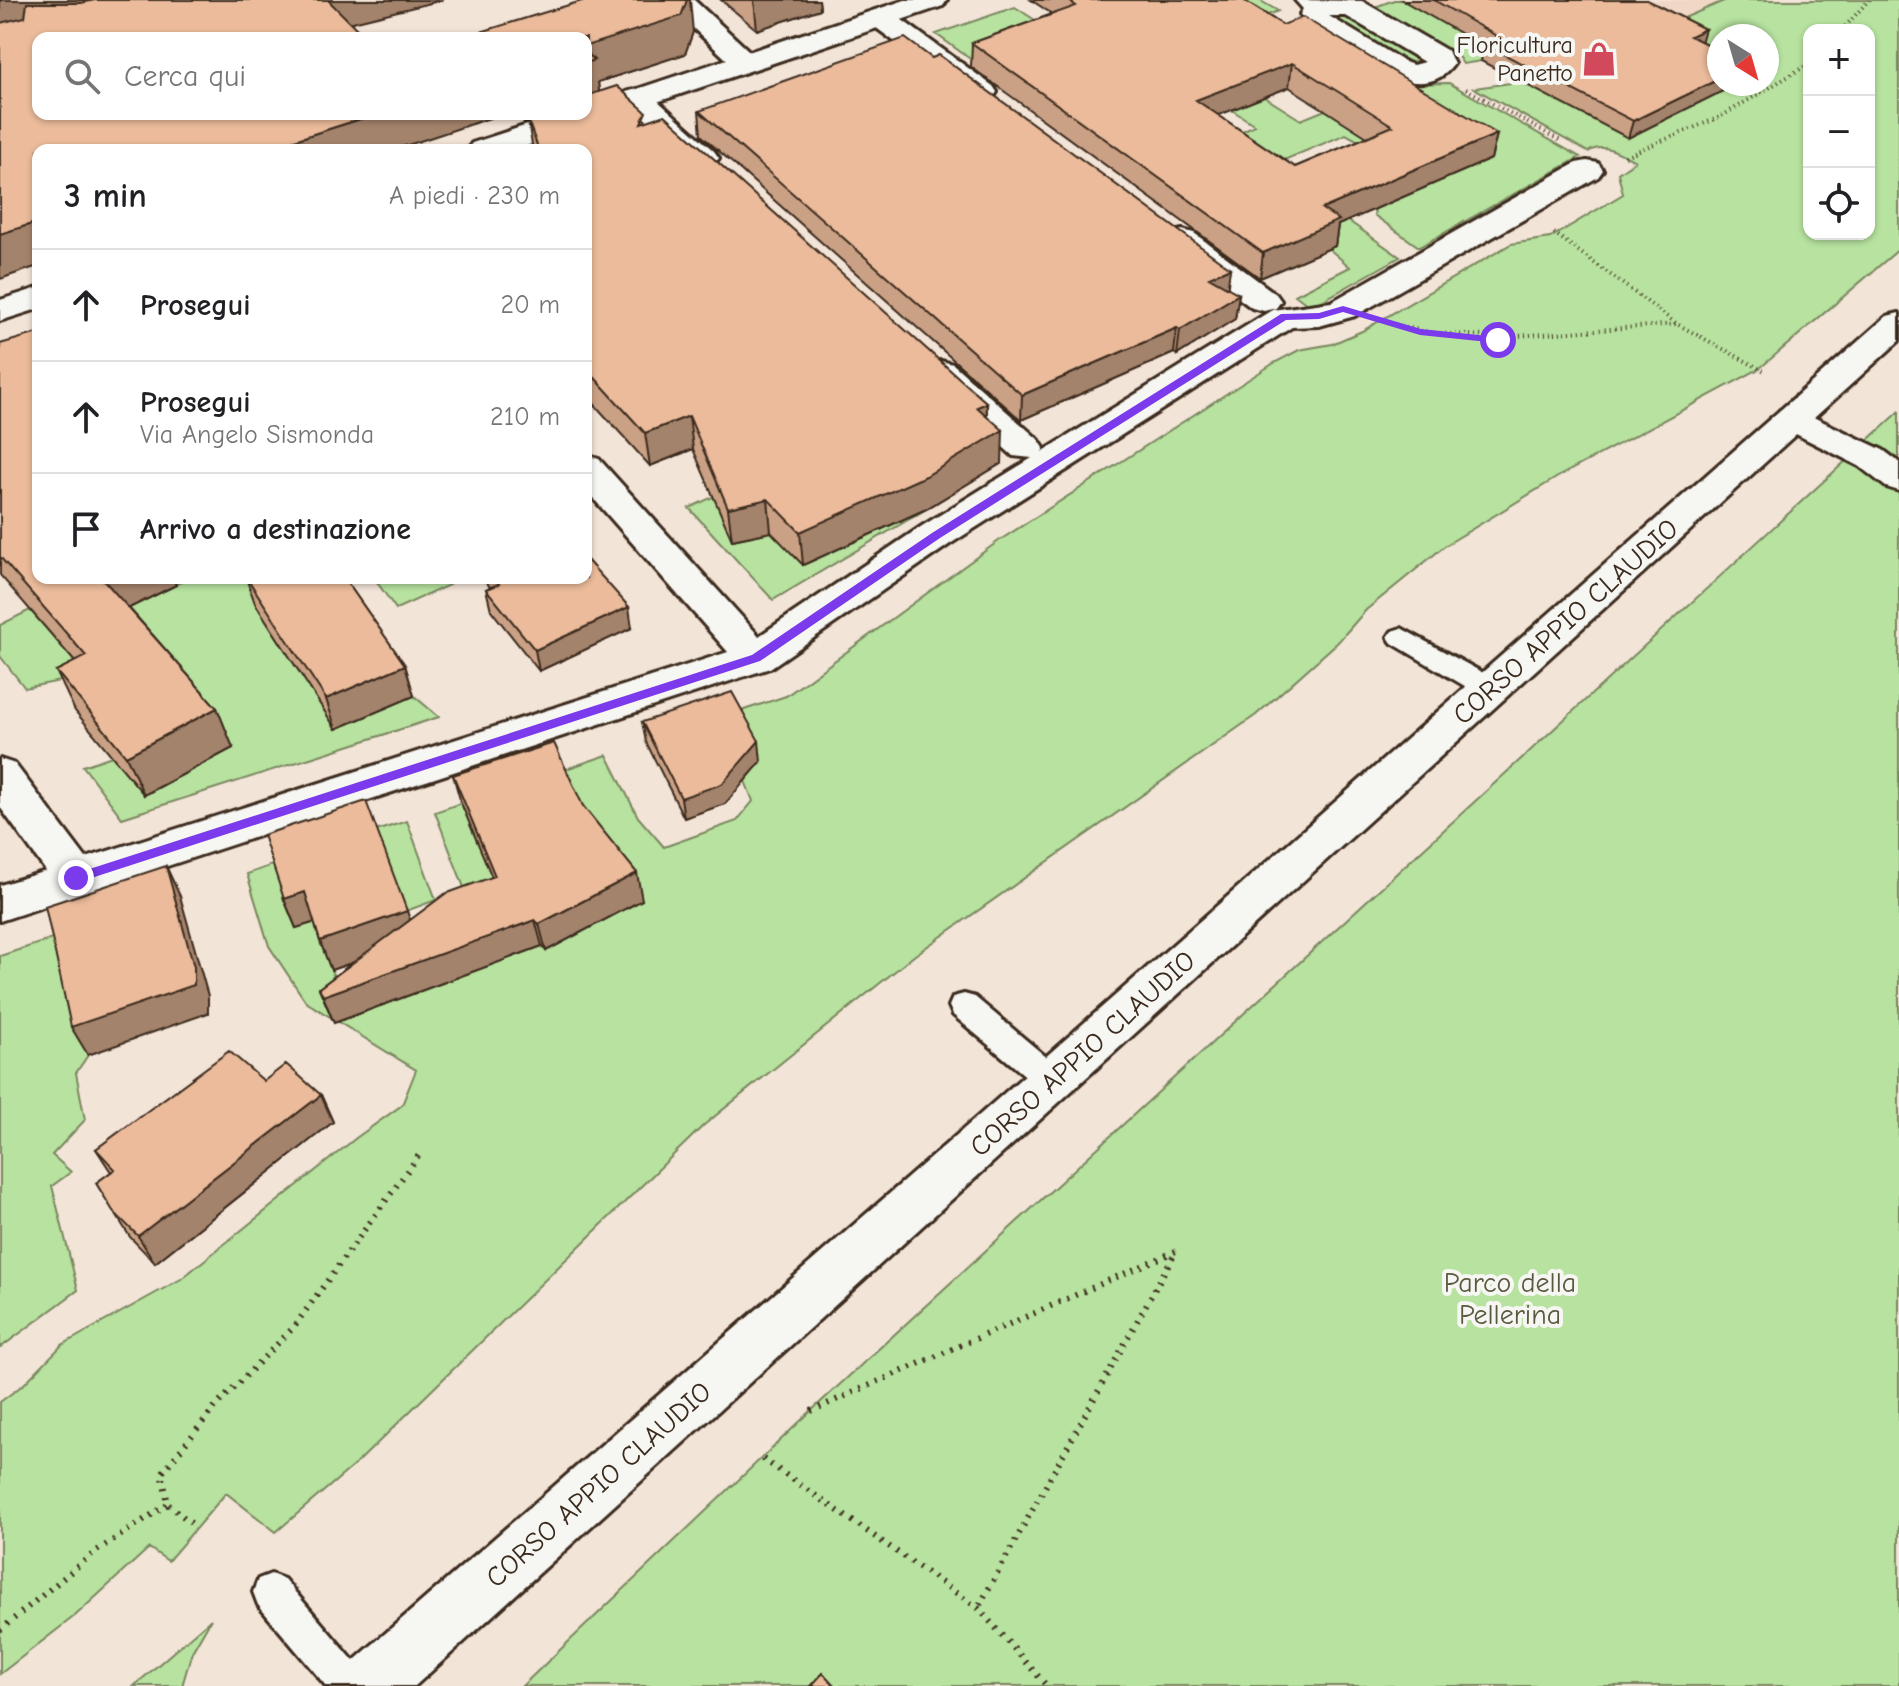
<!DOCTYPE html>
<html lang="it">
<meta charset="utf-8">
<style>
body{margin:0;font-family:"Comic Neue",sans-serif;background:#f6f6f6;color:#202124}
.controls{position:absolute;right:24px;top:24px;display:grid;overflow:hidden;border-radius:16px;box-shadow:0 2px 6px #0004}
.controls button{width:72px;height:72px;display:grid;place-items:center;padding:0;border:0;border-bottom:2px solid #e0e0e0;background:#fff;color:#202124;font:40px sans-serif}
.compass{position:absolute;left:1707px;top:24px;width:72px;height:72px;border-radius:50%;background:#fff;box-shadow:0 2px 6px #0004;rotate:143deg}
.stop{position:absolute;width:24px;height:24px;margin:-18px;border:6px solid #7c3aed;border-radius:50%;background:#fff}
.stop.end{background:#7c3aed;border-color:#fff;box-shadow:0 2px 8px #0008}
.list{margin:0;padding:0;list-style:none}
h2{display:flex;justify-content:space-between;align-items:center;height:104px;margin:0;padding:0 32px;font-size:34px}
h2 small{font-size:26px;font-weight:400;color:#757577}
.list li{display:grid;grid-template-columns:52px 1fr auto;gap:24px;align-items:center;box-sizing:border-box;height:112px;padding:0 32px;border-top:2px solid #e0e0e0}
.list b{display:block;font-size:30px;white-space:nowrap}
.list p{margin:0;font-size:26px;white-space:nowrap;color:#757577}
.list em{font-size:26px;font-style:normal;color:#757577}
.icon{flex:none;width:44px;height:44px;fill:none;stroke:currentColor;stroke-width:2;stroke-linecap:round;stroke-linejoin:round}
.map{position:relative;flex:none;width:1899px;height:1686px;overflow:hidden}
.search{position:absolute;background:#fff;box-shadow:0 2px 6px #0004;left:32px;top:32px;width:560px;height:88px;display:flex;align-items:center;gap:20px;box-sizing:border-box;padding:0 28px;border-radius:16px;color:#757577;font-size:30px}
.panel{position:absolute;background:#fff;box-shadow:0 2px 6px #0004;left:32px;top:144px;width:560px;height:440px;border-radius:16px}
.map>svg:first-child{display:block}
.built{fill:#f1d8c6}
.green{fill:#b7e29f;stroke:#79865e;stroke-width:2;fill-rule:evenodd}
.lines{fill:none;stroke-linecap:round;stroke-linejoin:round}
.service-casing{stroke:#3b2a1e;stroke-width:6}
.pedestrian-casing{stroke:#3b2a1e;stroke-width:6}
.minor-casing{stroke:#3b2a1e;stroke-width:6}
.tertiary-casing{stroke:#3b2a1e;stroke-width:6}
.path-far1{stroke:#3b2a1e;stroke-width:4;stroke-dasharray:1 4;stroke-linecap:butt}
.path{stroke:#3b2a1e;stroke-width:6;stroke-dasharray:2 7;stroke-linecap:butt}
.service{fill:#f6f6f2;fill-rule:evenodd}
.pedestrian{fill:#f6f6f2;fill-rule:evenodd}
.minor{fill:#f6f6f2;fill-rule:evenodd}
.tertiary{fill:#f6f6f2;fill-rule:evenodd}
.wall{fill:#caa185;stroke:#3b2a1e;stroke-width:2;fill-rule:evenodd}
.shaded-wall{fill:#a4836c;stroke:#3b2a1e;stroke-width:2}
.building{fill:#ebbb9b;stroke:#3b2a1e;stroke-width:2;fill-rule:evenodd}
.route{fill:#7c3aed}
.labels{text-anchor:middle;stroke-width:8;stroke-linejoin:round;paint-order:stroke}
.far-poi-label{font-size:24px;fill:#3b2a1e;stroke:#f6f6f2;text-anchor:end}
.street-label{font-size:28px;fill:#3b2a1e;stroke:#f6f6f2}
.park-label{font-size:28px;fill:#5a583e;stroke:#f6f6f2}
</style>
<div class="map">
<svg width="1899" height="1686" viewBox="0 0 1899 1686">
<rect width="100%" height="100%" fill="#f3e4d8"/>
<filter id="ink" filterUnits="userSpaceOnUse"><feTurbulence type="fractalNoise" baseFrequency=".0125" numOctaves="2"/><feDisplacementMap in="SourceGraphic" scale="16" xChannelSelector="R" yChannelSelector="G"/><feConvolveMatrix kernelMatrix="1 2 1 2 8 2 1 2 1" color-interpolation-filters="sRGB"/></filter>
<g filter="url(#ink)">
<path class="built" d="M 1574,0 L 1726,0 L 1642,36 Z"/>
<path class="green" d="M 1202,0 L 1259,0 L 1278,11 L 1164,56 L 1212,64 L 1301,120 L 1325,110 L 1310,101 L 1381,72 L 1408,84 L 1449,83 L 1580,157 L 1419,247 L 1374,215 L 1375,209 L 1401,197 L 1366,145 L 1346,134 L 1260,170 L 1231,136 L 1255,125 L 1232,110 L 1106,158 L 936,34 L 1015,7 L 1055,33 Z
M 1394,0 L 1402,0 L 1532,17 L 1481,61 L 1463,64 L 1457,55 L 1375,7 Z
M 1726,0 L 1899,0 L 1899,249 L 1759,369 L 1561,475 L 1446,545 L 1366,610 L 1338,642 L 1256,715 L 915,955 L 704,1125 L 358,1462 L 276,1532 L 226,1493 L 168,1561 L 149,1548 L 76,1615 L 0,1674 L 0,1402 L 24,1384 L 62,1345 L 181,1279 L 356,1138 L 402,1105 L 416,1070 L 306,1002 L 269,946 L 247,874 L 275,864 L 296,928 L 316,922 L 337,987 L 381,1006 L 542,946 L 546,951 L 560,771 L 607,755 L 638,817 L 664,847 L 737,821 L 753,801 L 745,781 L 735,713 L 786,696 L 1000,540 L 1274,363 L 1299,350 L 1332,344 L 1362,331 L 1511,244 L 1550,238 L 1623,194 L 1618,173 L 1635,161 C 1620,153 1604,142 1588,152 L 1474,88 L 1518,82 L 1627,34 L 1642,36 ZM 1809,30 L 1869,30 L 1869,234 L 1809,234 ZM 1719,36 L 1767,36 L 1767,84 L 1719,84 Z
M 1341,13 L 1422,61 L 1413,64 L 1405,62 L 1334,20 L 1335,15 Z
M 1310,194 L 1400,257 L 1311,307 L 1295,295 L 1350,267 L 1328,248 L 1334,245 Z
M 1899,412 L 1899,1686 L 522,1686 L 811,1411 Z
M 775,468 L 928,508 L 773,600 L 689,508 Z
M 189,578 L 318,578 L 255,603 L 336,729 L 414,696 L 439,717 L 122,818 L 83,766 L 112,756 L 145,795 L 233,747 L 65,680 L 25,688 L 0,656 L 0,625 L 30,610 L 59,643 Z
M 374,578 L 443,578 L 449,585 L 396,609 Z
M 461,803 L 494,881 L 465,890 L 435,812 Z
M 407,821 L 436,900 L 406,911 L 376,831 Z
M 61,936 L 88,1055 L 76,1073 L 85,1120 L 52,1155 L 71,1172 L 52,1186 L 78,1290 L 0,1348 L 0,956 Z
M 211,1619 L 192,1652 L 182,1686 L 134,1686 Z"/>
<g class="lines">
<g class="service-casing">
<path id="service" d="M 1401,628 L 1498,681 L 1502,688 L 1498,695 L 1489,697 L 1480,695 L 1392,643 L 1388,637 L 1392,631 Z
M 964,994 L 975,997 L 1063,1071 L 1067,1080 L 1063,1089 L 1052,1093 L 1041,1089 L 953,1015 L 949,1006 L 953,997 Z
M 271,1574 L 284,1579 L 364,1673 L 370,1686 L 326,1686 L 258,1605 L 253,1592 L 258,1579 Z"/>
</g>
<g class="pedestrian-casing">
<path id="pedestrian" d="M 1792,407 L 1883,450 L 1899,462 L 1899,491 L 1886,487 L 1859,466 L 1780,426 L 1775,418 L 1780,410 Z"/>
</g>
<g class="minor-casing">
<path id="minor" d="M 663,0 L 694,0 L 761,62 L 756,68 L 746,71 L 736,68 Z
M 1295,0 L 1362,1 L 1448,51 L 1454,64 C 1419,114 1340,48 1306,26 L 1300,14 L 1303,9 ZM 1329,16 L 1346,16 L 1424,62 L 1413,65 L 1405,62 Z
M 881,9 L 891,12 L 993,86 L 997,92 L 993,98 L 982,101 L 971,98 L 871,24 L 867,18 L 871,12 Z
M 637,89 L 648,92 L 714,151 L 719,158 L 714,165 L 703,167 L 692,165 L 626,104 L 622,98 L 626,92 Z
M 1587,161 L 1598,163 L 1603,170 L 1598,177 L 1355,316 L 1319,326 L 1292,327 L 950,544 L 770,668 L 0,921 L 0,885 L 46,871 L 0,807 L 0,759 L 15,764 L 86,858 L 728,652 L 586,490 L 586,455 L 599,459 L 759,636 L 922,526 L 1032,458 L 1013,456 L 929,380 L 923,372 L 929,364 L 941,361 L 953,364 L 1039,440 L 1044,448 L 1042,452 L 1272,310 L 1331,302 L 1576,163 Z
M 1182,230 L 1194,233 L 1276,294 L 1281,301 L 1276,308 L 1264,311 L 1252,308 L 1170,247 L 1166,240 L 1170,233 Z"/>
</g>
<g class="tertiary-casing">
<path id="tertiary" d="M 905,0 L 947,0 L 943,6 L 514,150 L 467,150 L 472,143 L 561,114 L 586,114 L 586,106 Z
M 38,288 L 38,309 L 0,321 L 0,300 Z
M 1899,313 L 1899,341 L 415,1686 L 340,1686 L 349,1665 L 967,1126 L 1887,316 Z"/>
</g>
<path class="path-far1" d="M 1842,30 L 1869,0
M 1466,89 L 1559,140
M 1625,156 L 1720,117 L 1809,64
M 1554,233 L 1677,324 L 1766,372
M 1396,325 L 1433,333 L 1503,337 L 1677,324"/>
<path class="path" d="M 811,1411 L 1176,1251 L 978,1608
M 763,1459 L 978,1608 L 1047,1686
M 191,1523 L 168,1504 L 162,1473 L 215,1407 L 293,1328 L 419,1155
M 0,1630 L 95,1552 L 168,1504"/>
<use href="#service" class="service"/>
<use href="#pedestrian" class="pedestrian"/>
<use href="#minor" class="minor"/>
<use href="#tertiary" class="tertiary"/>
</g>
<path class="wall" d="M 721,0 L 819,0 L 820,9 L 757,30 Z
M 1031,0 L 1243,0 L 1283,25 L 1497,134 L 1491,159 L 1338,225 L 1335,246 L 1260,278 L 971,67 L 972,43 L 1052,14 ZM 1289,87 L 1367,137 L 1295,167 L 1218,115 Z
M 1402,0 L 1647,0 L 1705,29 L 1628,138 L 1481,61 L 1484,47 Z
M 693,32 L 685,54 L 598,82 L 599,91 L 647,121 L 987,403 L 987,416 L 1002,463 L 926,509 L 803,565 L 771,532 L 732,540 L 693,449 L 650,466 L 586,395 L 586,150 L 533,150 L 528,122 L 524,123 L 521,114 L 586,114 L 586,38 Z
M 699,111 L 1230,268 L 1227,288 L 1239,294 L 1235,319 L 1177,355 L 1174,353 L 1021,420 L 701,135 Z
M 0,344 L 38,578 L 173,578 L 176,585 L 129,608 L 217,708 L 233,748 L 144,795 L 75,711 L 56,671 L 75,662 L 0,575 Z
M 246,578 L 344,578 L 405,665 L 414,696 L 336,729 L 255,603 Z
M 483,578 L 586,578 L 632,628 L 539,671 L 491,610 L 486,589 L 490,587 Z
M 642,722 L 761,762 L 725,804 L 684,818 L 646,742 Z
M 453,775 L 583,806 L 642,900 L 546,951 L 542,946 L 334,1023 L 319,988 L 352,963 L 331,970 L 320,941 L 314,922 L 296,928 L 284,899 L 410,920 L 492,877 L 461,803 Z
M 264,1081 L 321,1095 L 333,1122 L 155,1263 L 130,1237 L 96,1183 L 111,1172 L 96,1149 Z"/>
<path class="shaded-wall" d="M 0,0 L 168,0 L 0,40 Z
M 321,0 L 443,0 L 328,28 Z
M 687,0 L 690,0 L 693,32 L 685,54 L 598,82 L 600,98 L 586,103 L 586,46 Z
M 754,0 L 819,0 L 820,9 L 757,30 Z
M 1705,29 L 1700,46 L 1690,36 Z
M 1292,63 L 1289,87 L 1194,125 L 1196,100 Z
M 1719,79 L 1719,84 L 1737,84 L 1628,138 L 1633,121 Z
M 376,114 L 502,114 L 393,150 L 263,150 Z
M 522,114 L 551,114 L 526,115 L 528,122 L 524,123 Z
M 1497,134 L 1491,159 L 1338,225 L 1335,246 L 1260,278 L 1263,253 L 1322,209 Z
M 38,222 L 38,266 L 0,279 L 0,234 Z
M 1230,268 L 1227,293 L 1209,277 Z
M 1239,294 L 1235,319 L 1177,355 L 1180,330 Z
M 1177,328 L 1174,353 L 1021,420 L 1022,395 Z
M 987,403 L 986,436 L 977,407 Z
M 689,416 L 693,449 L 650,466 L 645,433 Z
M 1003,430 L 1002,463 L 926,509 L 803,565 L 800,532 Z
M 768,499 L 771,532 L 732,540 L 728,508 Z
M 101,578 L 173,578 L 176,585 L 117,614 Z
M 629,607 L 632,628 L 539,671 L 535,650 Z
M 405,665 L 414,696 L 336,729 L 326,699 Z
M 217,708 L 233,748 L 144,795 L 126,756 Z
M 759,741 L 761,762 L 725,804 L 684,818 L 681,798 Z
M 166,866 L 180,896 L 208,996 L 208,1013 L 88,1055 L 71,1027 Z
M 637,873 L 642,900 L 546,951 L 539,924 Z
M 305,892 L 316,922 L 296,928 L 284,899 Z
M 407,911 L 417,940 L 331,970 L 320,941 Z
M 535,920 L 542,946 L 334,1023 L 323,996 Z
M 321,1095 L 333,1122 L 155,1263 L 138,1236 Z"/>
<path class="building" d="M 95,0 L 328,0 L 366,38 L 38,38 L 38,114 L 376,114 L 263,150 L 38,150 L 38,222 L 0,234 L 0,23 L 25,17 L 27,3 L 81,3 Z
M 585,0 L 687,0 L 681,16 L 586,46 L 586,38 L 461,38 Z
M 1068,0 L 1243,0 L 1283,25 L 1303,17 L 1497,134 L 1322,209 L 1339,220 L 1263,253 L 972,43 L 1076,6 ZM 1292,63 L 1393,126 L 1295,167 L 1196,100 Z
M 1434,0 L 1647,0 L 1705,29 L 1690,36 L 1719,50 L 1719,79 L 1633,121 L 1484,44 L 1500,38 Z
M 905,38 L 932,58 L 939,55 L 1230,268 L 1209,277 L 1239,294 L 1180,330 L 1177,328 L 1022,395 L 699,111 Z
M 586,52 L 594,60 L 586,63 Z
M 617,86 L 646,112 L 641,123 L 665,115 L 987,403 L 977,407 L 1003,430 L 926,476 L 800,532 L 768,499 L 728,508 L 689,416 L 645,433 L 586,368 L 586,150 L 532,150 L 538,148 L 526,115 L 530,114 L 586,114 L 586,96 Z
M 38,333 L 38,578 L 102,578 L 217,708 L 126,756 L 56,671 L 86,656 L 0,557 L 0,344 Z
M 586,559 L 629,607 L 535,650 L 486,589 L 499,584 L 494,578 L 586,578 Z
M 247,578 L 344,578 L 405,665 L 326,699 Z
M 732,692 L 759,741 L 722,784 L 681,798 L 642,722 Z
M 554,743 L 583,806 L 637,873 L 539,924 L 535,920 L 323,996 L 319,988 L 445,894 L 495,876 L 453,775 Z
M 366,801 L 407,911 L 320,941 L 305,892 L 284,899 L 263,835 Z
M 166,866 L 194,967 L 194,985 L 71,1027 L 45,906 Z
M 229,1051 L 264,1081 L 286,1064 L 321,1095 L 138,1236 L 113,1211 L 96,1183 L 115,1169 L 96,1149 Z
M 823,1673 L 835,1686 L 811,1686 Z"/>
</g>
<path class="route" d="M 1343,306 L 1421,329 L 1498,337 L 1503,340 L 1498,343 L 1420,335 L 1343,312 L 1319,319 L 1286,320 L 940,538 L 760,661 L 76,883 L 69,878 L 71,875 L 752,655 L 932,533 L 1281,314 L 1319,313 Z"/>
<defs>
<g id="shop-bare" transform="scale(2.76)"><path d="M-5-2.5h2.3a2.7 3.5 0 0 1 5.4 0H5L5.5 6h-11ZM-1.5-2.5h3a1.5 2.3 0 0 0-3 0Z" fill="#d1495b" stroke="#f6f6f2" stroke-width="2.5" paint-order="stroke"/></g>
</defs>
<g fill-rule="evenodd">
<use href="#shop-bare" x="1599" y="59"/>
</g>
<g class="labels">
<g class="far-poi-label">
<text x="1573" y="53">Floricultura<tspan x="1573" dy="28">Panetto</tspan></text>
</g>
<g class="street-label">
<text transform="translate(1565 621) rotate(-42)" y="10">CORSO APPIO CLAUDIO</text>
<text transform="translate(1082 1053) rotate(-42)" y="10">CORSO APPIO CLAUDIO</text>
<text transform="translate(598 1484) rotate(-42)" y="10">CORSO APPIO CLAUDIO</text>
</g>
<g class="park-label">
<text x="1510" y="1292">Parco della<tspan x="1510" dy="32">Pellerina</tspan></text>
</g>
</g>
</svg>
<div class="controls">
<button>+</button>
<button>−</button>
<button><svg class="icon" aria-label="locate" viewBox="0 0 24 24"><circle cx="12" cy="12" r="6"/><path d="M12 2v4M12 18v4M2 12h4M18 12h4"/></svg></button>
</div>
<svg class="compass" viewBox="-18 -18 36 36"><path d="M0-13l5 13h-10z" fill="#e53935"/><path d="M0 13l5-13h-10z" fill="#757577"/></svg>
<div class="stop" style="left:1498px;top:340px"></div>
<div class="stop end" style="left:76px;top:878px"></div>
<div class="search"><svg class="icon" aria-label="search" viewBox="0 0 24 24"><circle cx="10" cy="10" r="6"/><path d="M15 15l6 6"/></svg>Cerca qui</div>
<section class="panel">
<h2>3 min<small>A piedi · 230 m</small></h2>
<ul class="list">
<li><svg class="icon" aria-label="ahead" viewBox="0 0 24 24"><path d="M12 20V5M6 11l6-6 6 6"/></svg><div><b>Prosegui</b></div><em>20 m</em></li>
<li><svg class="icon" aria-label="ahead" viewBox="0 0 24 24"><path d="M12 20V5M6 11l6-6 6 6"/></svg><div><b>Prosegui</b><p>Via Angelo Sismonda</p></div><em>210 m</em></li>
<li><svg class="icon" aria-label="arrive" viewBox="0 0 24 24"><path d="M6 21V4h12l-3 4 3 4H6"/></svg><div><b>Arrivo a destinazione</b></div></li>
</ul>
</section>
</div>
